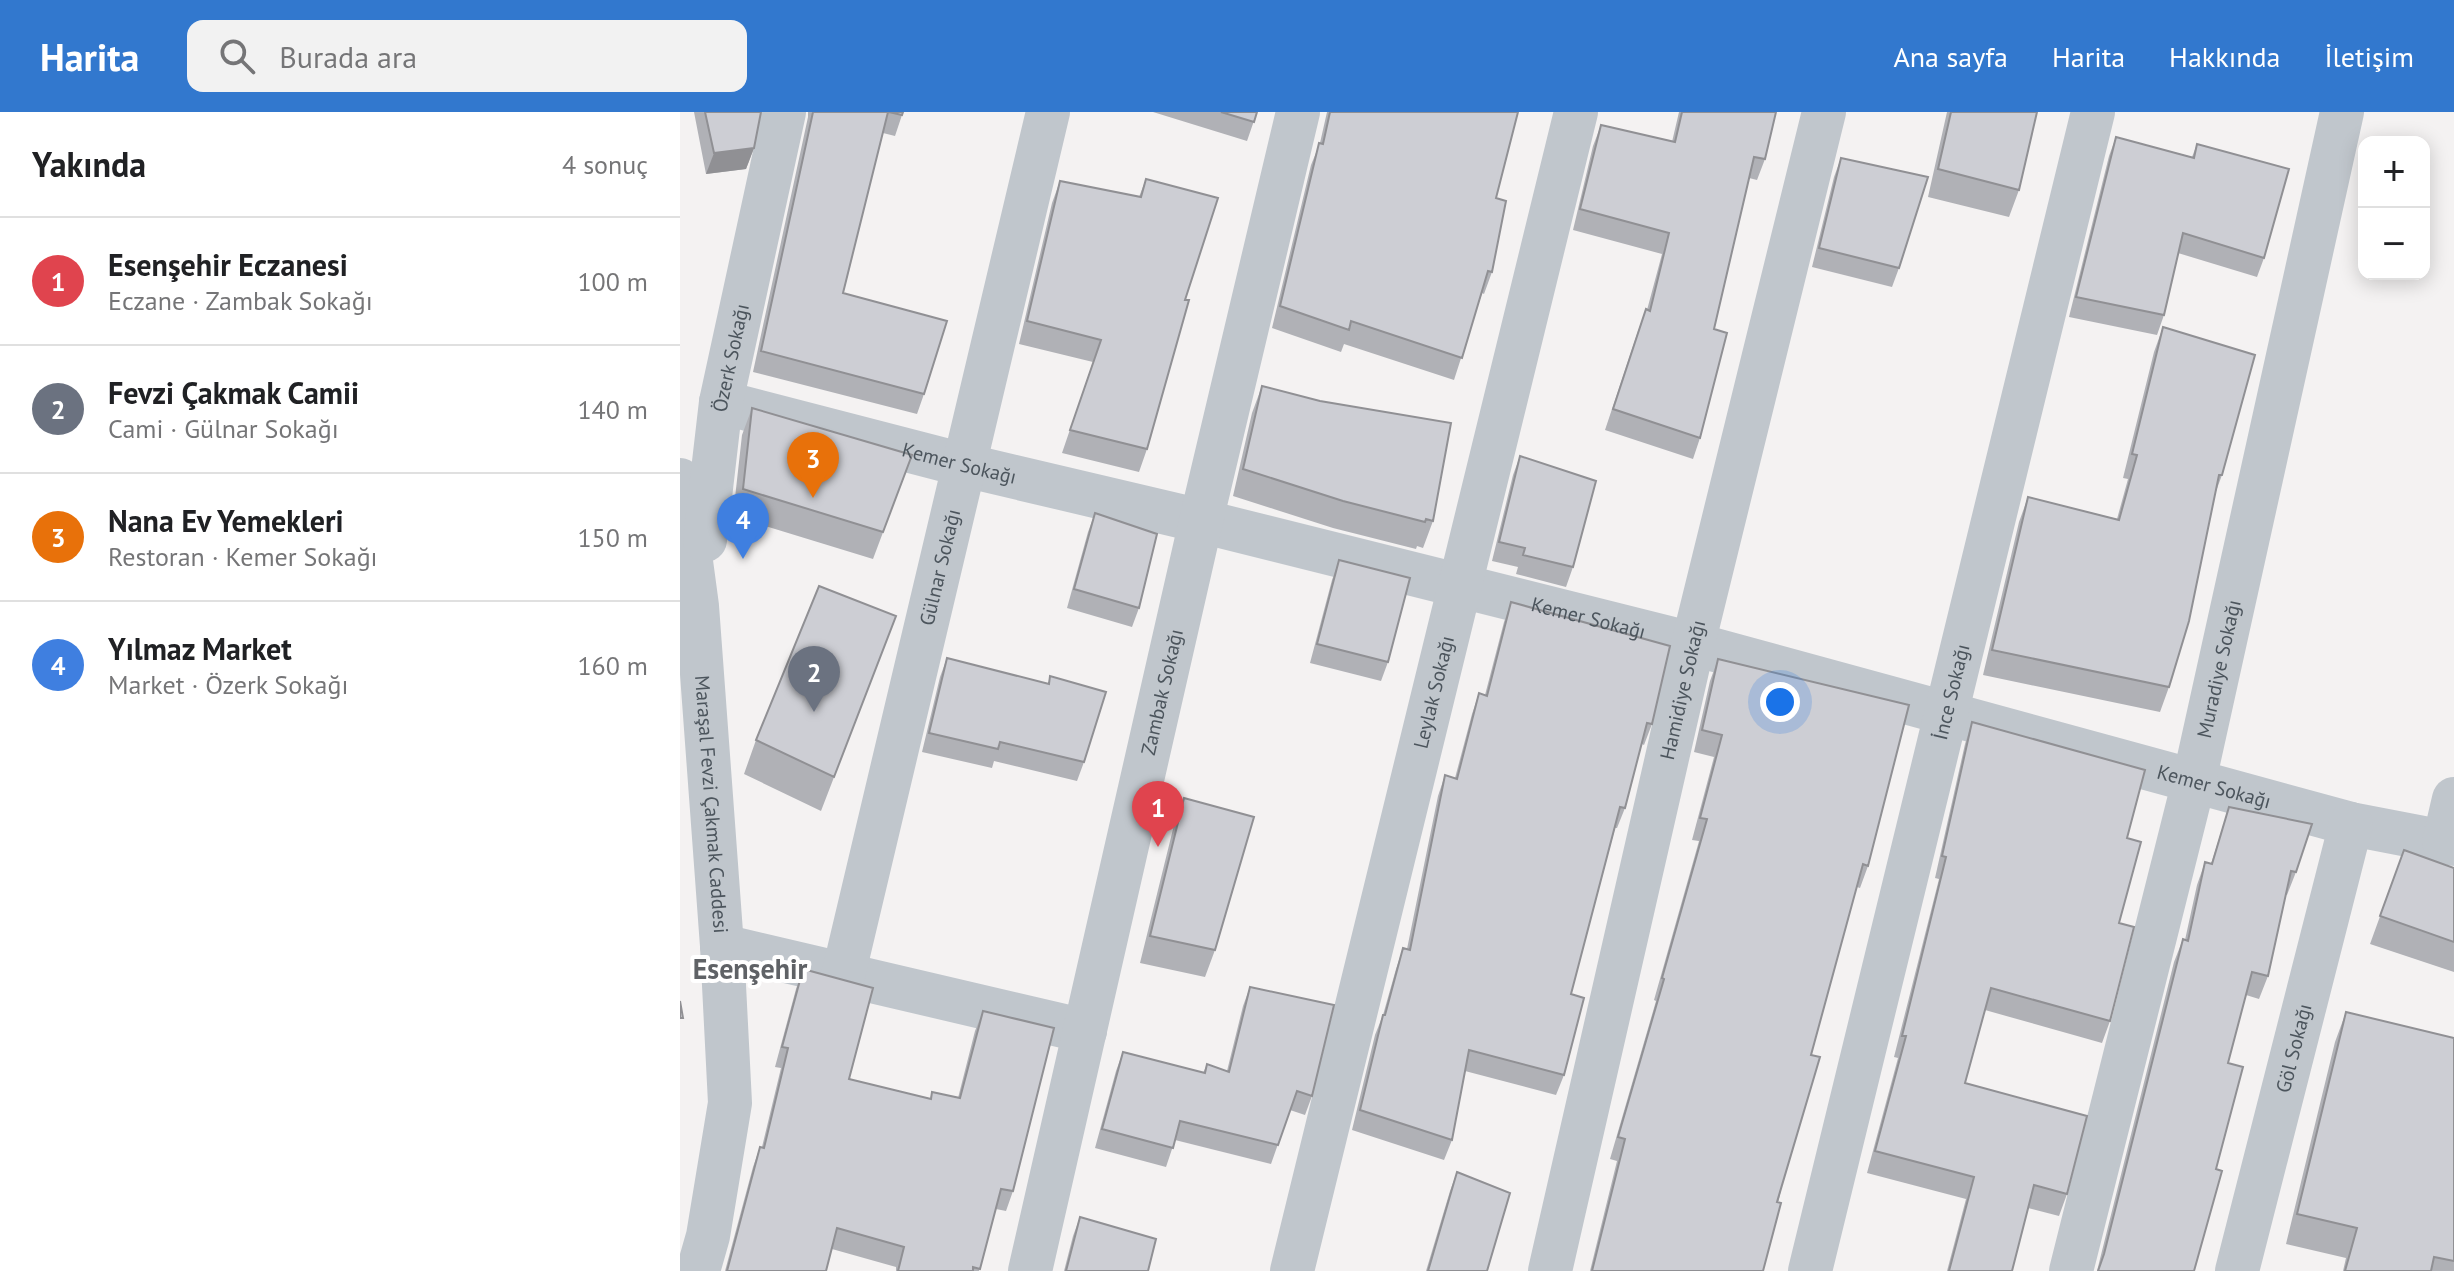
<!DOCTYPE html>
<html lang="tr">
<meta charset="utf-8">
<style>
body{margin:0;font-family:"PT Sans",sans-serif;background:#f2f2f2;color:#202124}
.controls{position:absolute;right:24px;top:24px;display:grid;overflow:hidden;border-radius:16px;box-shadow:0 4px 20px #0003}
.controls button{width:72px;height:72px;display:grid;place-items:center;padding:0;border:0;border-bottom:2px solid #e0e0e0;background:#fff;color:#202124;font:40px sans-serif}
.you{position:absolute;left:1100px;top:590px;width:28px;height:28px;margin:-20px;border:6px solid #fff;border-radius:50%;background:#1a73e8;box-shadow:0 0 0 12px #1a73e833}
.badge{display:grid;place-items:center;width:52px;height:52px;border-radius:50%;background:#3278ce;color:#fff;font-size:26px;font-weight:700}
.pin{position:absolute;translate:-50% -66px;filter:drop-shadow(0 2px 4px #0008)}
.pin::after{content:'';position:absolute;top:42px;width:28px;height:24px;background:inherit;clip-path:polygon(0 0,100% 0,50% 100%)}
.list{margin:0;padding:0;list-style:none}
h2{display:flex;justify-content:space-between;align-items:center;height:104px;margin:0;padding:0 32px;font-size:34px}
h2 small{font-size:26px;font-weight:400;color:#757577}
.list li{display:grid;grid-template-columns:52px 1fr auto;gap:24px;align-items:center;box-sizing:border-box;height:128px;padding:0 32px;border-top:2px solid #e0e0e0}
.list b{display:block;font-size:30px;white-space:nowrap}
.list p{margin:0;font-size:26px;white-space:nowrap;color:#757577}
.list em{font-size:26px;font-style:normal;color:#757577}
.icon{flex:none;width:44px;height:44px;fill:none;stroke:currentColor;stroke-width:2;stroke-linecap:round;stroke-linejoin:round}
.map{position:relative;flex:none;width:1774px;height:1159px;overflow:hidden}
header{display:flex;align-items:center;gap:48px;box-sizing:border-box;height:112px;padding:0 40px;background:#3278ce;color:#fff}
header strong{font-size:38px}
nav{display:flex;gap:44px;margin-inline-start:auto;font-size:28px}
.search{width:560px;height:72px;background:#f2f2f2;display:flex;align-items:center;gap:20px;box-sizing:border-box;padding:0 28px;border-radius:16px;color:#757577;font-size:30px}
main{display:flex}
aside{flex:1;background:#fff}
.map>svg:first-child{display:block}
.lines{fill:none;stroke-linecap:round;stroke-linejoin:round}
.minor{stroke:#c0c6cc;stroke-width:44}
.wall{fill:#b0b1b6}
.shaded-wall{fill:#909094}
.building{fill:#cdced4;stroke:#909094;stroke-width:2}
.labels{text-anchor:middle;stroke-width:8;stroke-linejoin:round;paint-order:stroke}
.street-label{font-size:20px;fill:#4c555d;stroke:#fff}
.district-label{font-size:28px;font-weight:bold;fill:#5f6266;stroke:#fff}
</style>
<header>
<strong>Harita</strong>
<div class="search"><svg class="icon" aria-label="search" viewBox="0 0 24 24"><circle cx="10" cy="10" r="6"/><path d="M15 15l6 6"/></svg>Burada ara</div>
<nav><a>Ana sayfa</a><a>Harita</a><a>Hakkında</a><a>İletişim</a></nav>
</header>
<main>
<aside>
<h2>Yakında<small>4 sonuç</small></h2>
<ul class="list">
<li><span class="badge" style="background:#e0444e">1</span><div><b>Esenşehir Eczanesi</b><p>Eczane · Zambak Sokağı</p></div><em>100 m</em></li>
<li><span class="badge" style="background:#6b7280">2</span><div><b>Fevzi Çakmak Camii</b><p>Cami · Gülnar Sokağı</p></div><em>140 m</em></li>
<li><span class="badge" style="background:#e8710a">3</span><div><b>Nana Ev Yemekleri</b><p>Restoran · Kemer Sokağı</p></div><em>150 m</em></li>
<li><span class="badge" style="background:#3f7fe0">4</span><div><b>Yılmaz Market</b><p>Market · Özerk Sokağı</p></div><em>160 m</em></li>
</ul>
</aside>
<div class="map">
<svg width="1774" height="1159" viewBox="0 0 1774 1159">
<rect width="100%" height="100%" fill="#f4f2f2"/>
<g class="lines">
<g class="minor">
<path id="s1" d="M 41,290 L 284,353 L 521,409 L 1013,532 L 1671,712 L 1774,732"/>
<path id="s2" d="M 0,368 L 17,494 L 42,834 L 50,991 L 28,1124 L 18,1159"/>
<path id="s3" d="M 25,428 L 41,290 L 104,0"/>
<path d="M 1764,730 L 1774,687"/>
<path d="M 42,834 L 405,919"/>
<path id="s4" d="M 163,864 L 368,0"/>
<path id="s5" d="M 350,1159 L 521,409 L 618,0"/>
<path id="s6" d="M 612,1159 L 896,0"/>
<path id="s7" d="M 870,1159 L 1013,532 L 1144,0"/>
<path id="s8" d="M 1130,1159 L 1413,0"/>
<path id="s9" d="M 1391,1159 L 1514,669 L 1662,0"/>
<path id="s10" d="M 1557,1159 L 1671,712"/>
</g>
</g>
<path class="wall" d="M 14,0 L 81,0 L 74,36 L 66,57 L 26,62 Z
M 128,0 L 223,0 L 215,24 L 203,21 L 163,181 L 244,282 L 237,302 L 73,260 L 128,5 Z
M 473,0 L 577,0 L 567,29 Z
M 647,0 L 838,0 L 816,86 L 812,160 L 804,182 L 802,181 L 774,268 L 664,232 L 661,240 L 592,216 L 631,53 L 640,31 Z
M 999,0 L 1096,0 L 1085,47 L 1077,68 L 1069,66 L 1034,217 L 1020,326 L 1013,347 L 925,318 L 958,219 L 966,197 L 967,198 L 982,142 L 893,118 L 913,34 L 921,13 L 992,30 Z
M 1267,0 L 1357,0 L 1339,78 L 1329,105 L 1248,85 Z
M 1436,25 L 1512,45 L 1517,32 L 1584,146 L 1577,165 L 1498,141 L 1484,203 L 1477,223 L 1389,205 L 1429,44 Z
M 1161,46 L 1219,156 L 1212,175 L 1132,155 L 1154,65 Z
M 466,67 L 505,188 L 467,337 L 459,360 L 382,341 L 413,250 L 339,232 L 372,91 L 380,69 L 459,85 Z
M 1483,215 L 1542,363 L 1535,382 L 1489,575 L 1480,600 L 1303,563 L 1339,410 L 1348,385 L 1437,407 L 1448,367 L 1443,366 L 1474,240 Z
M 582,274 L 753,409 L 743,436 L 737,434 L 736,437 L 653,416 L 553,384 L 572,301 Z
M 72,296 L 232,343 L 193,447 L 53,404 L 62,323 Z
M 840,344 L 893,455 L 886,475 L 836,462 L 838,455 L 812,449 L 833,363 Z
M 415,401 L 459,496 L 452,515 L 387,496 L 408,420 Z
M 659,448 L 708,550 L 701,569 L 630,551 L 652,468 Z
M 831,490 L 972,612 L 964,633 L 962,632 L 945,696 L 937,716 L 935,716 L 891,882 L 884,963 L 876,983 L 785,959 L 772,1028 L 764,1048 L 672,1018 L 695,923 L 703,903 L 716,857 L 723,836 L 727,837 L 758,684 L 765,663 L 775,666 L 792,602 L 799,581 L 805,583 L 824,510 Z
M 203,538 L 141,699 L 64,662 L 76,628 Z
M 267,546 L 368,572 L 370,564 L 404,650 L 397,669 L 314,649 L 312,656 L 242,640 L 260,565 Z
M 1038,547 L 1188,754 L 1180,776 L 1177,775 L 1131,943 L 1083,1159 L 910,1159 L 937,1049 L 930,1047 L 976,889 L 974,888 L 1019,729 L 1012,728 L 1034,645 L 1014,640 L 1030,569 Z
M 1292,610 L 1447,726 L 1430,909 L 1422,931 L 1305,898 L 1285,971 L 1387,1082 L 1379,1104 L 1348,1096 L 1332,1159 L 1267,1159 L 1286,1087 L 1187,1061 L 1218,946 L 1214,945 L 1259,767 L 1255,766 L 1285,632 Z
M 504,686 L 535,838 L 525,865 L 460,851 L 494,713 Z
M 1549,695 L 1616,760 L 1607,783 L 1606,783 L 1588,864 L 1579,887 L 1566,883 L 1548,951 L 1536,1057 L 1514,1159 L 1417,1159 L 1494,850 L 1503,827 L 1505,828 L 1517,773 L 1525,750 L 1531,752 Z
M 1724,738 L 1774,756 L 1774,860 L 1690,832 Z
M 123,857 L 169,967 L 250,987 L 252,980 L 278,986 L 295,919 L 303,899 L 333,1079 L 326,1099 L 316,1097 L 299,1159 L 216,1159 L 216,1155 L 152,1137 L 146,1159 L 45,1159 L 73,1055 L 80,1035 L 82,1035 L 101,956 L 95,955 L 116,877 Z
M 570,875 L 632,984 L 625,1003 L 610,998 L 591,1052 L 495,1028 L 486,1055 L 415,1036 L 436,959 L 443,940 L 523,961 L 527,952 L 547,959 L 563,894 Z
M 1666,900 L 1774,926 L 1774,1159 L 1663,1159 L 1666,1146 L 1606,1132 L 1655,930 Z
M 777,1060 L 807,1159 L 746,1159 L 770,1079 Z
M 400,1105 L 468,1159 L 384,1159 L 393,1124 Z"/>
<path class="shaded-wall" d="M 74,36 L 66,57 L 26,62 L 34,41 Z"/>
<path class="building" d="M 25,0 L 81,0 L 74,36 L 34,41 Z
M 133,0 L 208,0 L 163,181 L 267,209 L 244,282 L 81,239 Z
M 209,0 L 223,0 L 222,3 Z
M 541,0 L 577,0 L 574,10 Z
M 650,0 L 838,0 L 816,86 L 826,89 L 812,160 L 808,159 L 782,246 L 671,209 L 669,218 L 600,194 L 639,31 L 643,32 Z
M 1002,0 L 1096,0 L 1085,47 L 1074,45 L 1034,217 L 1047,221 L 1020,326 L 933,297 L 966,197 L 970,199 L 989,121 L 900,97 L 921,13 L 995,30 Z
M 1271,0 L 1357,0 L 1339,78 L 1258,57 Z
M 1436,25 L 1514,46 L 1517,32 L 1609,57 L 1584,146 L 1503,121 L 1484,203 L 1396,185 Z
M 1161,46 L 1248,65 L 1219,156 L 1139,136 Z
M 466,67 L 538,86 L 505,188 L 509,188 L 467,337 L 390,318 L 421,228 L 347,209 L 380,69 L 461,85 Z
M 1483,215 L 1575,243 L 1542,363 L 1539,363 L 1509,509 L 1489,575 L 1312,538 L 1348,385 L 1439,408 L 1457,343 L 1452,342 Z
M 582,274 L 640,289 L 771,311 L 753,409 L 746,407 L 745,410 L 663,389 L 563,357 Z
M 72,296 L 232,343 L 203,420 L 63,377 Z
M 840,344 L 916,369 L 893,455 L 843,443 L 845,436 L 819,430 Z
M 415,401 L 477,422 L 459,496 L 394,477 Z
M 659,448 L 730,466 L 708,550 L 637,532 Z
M 139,474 L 216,504 L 154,665 L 76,628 Z
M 831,490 L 990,534 L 972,612 L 967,611 L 945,696 L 940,695 L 891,882 L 904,886 L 884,963 L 789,938 L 772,1028 L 680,998 L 703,903 L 705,903 L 723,836 L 730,838 L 765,663 L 777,667 L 799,581 L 807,584 Z
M 267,546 L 369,572 L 370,564 L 426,580 L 404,650 L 320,630 L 318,637 L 249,621 Z
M 1038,547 L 1229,593 L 1188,754 L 1183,752 L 1131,943 L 1140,945 L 1097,1090 L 1101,1091 L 1083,1159 L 912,1159 L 945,1027 L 938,1025 L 984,867 L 982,866 L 1027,707 L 1020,706 L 1042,623 L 1022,618 Z
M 1292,610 L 1465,658 L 1447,726 L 1461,730 L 1439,811 L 1454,815 L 1430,909 L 1311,876 L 1285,971 L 1407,1004 L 1387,1082 L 1354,1073 L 1332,1159 L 1269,1159 L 1294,1065 L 1195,1039 L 1226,924 L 1222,924 L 1266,745 L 1262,744 Z
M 504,686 L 574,705 L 535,838 L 470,824 Z
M 1549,695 L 1632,712 L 1616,760 L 1611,759 L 1588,864 L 1572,860 L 1548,951 L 1563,955 L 1536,1057 L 1542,1059 L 1514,1159 L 1418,1159 L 1424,1142 L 1503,827 L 1508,829 L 1525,750 L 1532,752 Z
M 1724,738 L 1774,756 L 1774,830 L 1700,804 Z
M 123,857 L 193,876 L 169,967 L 251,987 L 252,980 L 280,986 L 303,899 L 374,916 L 333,1079 L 321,1077 L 300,1157 L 293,1155 L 293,1159 L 218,1159 L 224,1135 L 157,1116 L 146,1159 L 47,1159 L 80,1035 L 84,1036 L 108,936 L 102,935 Z
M 570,875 L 654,893 L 632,984 L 617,979 L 598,1033 L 500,1009 L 493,1036 L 422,1017 L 443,940 L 525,961 L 527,952 L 549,960 Z
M 0,889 L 3,906 L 0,906 Z
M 1666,900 L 1774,926 L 1774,1149 L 1754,1145 L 1751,1159 L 1665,1159 L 1677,1116 L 1617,1102 Z
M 777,1060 L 830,1081 L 807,1159 L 748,1159 Z
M 400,1105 L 476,1127 L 468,1159 L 386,1159 Z"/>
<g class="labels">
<g class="street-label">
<text dy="7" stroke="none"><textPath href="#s3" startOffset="184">Özerk Sokağı</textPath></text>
<text dy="7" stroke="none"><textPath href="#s1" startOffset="246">Kemer Sokağı</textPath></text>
<text dy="7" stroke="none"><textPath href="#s4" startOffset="420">Gülnar Sokağı</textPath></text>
<text dy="7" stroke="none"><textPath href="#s1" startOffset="894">Kemer Sokağı</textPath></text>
<text dy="7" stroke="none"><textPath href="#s9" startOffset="620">Muradiye Sokağı</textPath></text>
<text dy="7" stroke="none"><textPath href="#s7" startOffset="596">Hamidiye Sokağı</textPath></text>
<text dy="7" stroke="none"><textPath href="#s5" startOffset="594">Zambak Sokağı</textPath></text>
<text dy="7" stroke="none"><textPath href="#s6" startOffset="596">Leylak Sokağı</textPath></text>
<text dy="7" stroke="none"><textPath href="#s8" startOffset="596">İnce Sokağı</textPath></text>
<text dy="7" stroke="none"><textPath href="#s1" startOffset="1542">Kemer Sokağı</textPath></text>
<text dy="7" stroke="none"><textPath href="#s2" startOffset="326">Maraşal Fevzi Çakmak Caddesi</textPath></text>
<text dy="7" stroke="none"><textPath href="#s10" startOffset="230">Göl Sokağı</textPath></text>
</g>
<g class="district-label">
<text x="70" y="867">Esenşehir</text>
</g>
</g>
</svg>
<div class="controls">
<button>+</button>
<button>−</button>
</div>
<div class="you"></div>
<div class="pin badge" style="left:478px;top:735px;background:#e0444e">1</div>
<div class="pin badge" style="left:134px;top:600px;background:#6b7280">2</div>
<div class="pin badge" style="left:133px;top:386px;background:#e8710a">3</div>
<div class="pin badge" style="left:63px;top:447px;background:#3f7fe0">4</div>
</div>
</main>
